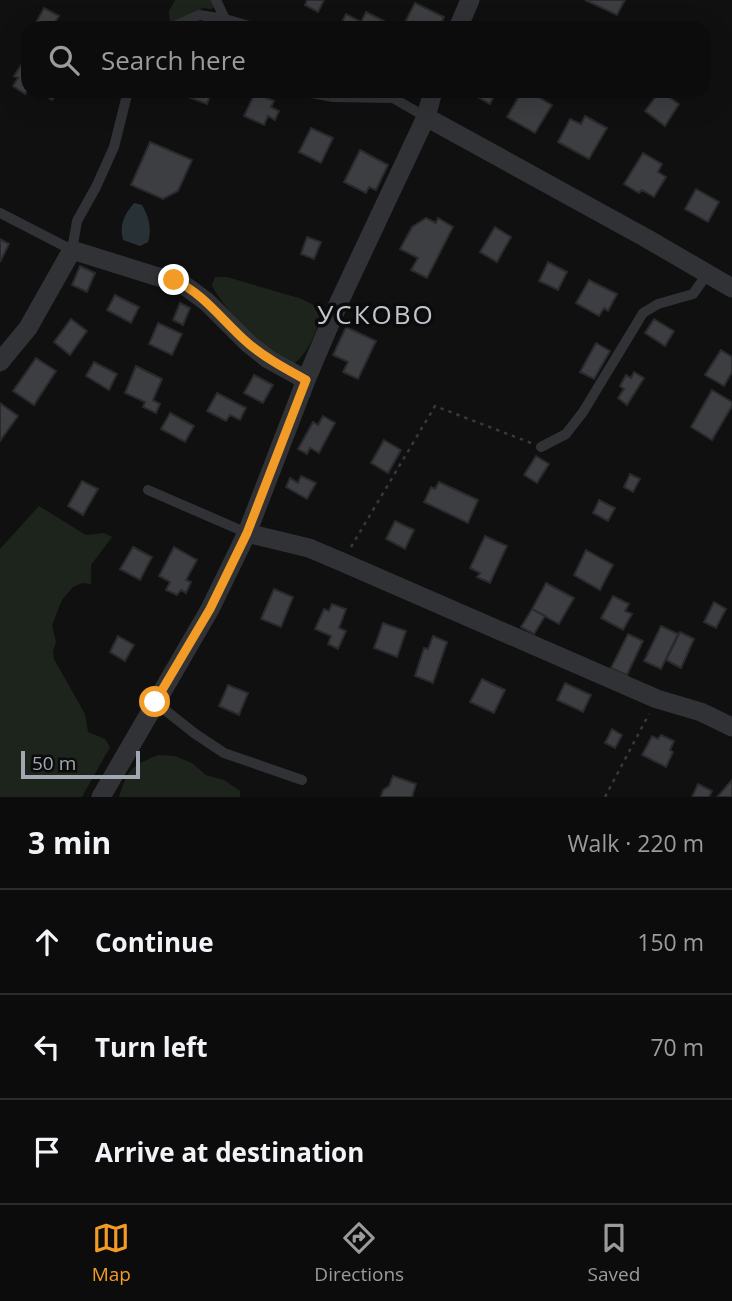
<!DOCTYPE html>
<meta charset="utf-8">
<style>
body{margin:0;font-family:"Open Sans",sans-serif;background:#151516;color:#f1f3f6}
.scale{position:absolute;left:21px;bottom:18px;width:119px;box-sizing:border-box;padding-left:7px;border:4px solid #a1a8b2;border-top:0;font-size:19px;line-height:24px;white-space:nowrap;color:#a1a8b2;-webkit-text-stroke:5px #0b0b0c;paint-order:stroke}
.stop{position:absolute;width:21px;height:21px;margin:-16px;border:5px solid #f29b26;border-radius:50%;background:#fff}
.stop.end{background:#f29b26;border-color:#fff;box-shadow:0 2px 7px #0008}
.list{margin:0;padding:0;list-style:none}
h2{display:flex;justify-content:space-between;align-items:center;height:91px;margin:0;padding:0 28px;font-size:30px}
h2 small{font-size:23px;font-weight:400;color:#9a9b9d}
.list li{display:grid;grid-template-columns:46px 1fr auto;gap:21px;align-items:center;box-sizing:border-box;height:105px;padding:0 28px;border-top:2px solid #2c2c2e}
.list b{display:block;font-size:26px;white-space:nowrap}
.list em{font-size:23px;font-style:normal;color:#9a9b9d}
.icon{flex:none;width:38px;height:38px;fill:none;stroke:currentColor;stroke-width:2;stroke-linecap:round;stroke-linejoin:round}
.map{position:relative;flex:none;width:732px;height:797px;overflow:hidden}
.search{position:absolute;background:#0c0c0d;box-shadow:0 7px 28px #0002;left:21px;right:21px;top:21px;height:77px;display:flex;align-items:center;gap:18px;box-sizing:border-box;padding:0 24px;border-radius:21px;color:#9a9b9d;font-size:26px}
.sheet{height:406px;background:#0c0c0d}
nav{display:flex;justify-content:space-around;align-items:center;box-sizing:border-box;height:98px;border-top:2px solid #2c2c2e;background:#0c0c0d;font-size:19px;color:#9a9b9d}
nav a{display:grid;justify-items:center;gap:4px}
nav .on{color:#f29b26}
.map>svg:first-child{display:block}
.green{fill:#1c241c}
.water{fill:#283136}
.building{fill:#3c3e41;stroke:#2a2a2d;stroke-width:2}
.lines{fill:none;stroke-linecap:round;stroke-linejoin:round}
.path{stroke:#37393d;stroke-width:2.5;stroke-dasharray:3.5 5;stroke-linecap:butt}
.lane{stroke:#313236;stroke-width:10}
.street{stroke:#313236;stroke-width:19}
.route{stroke:#f29b26;stroke-width:9}
.labels{text-anchor:middle;stroke-width:7;stroke-linejoin:round;paint-order:stroke}
.neighbourhood-label{font-size:26px;letter-spacing:2px;fill:#c1c6ce;stroke:#0b0b0c}
</style>
<div class="map">
<svg width="732" height="797" viewBox="0 0 732 797">
<rect width="100%" height="100%" fill="#101011"/>
<path class="green" d="M 175,0 L 220,0 L 212,9 L 203,8 L 195,13 L 193,28 L 170,28 L 169,11 Z
M 215,277 L 227,277 L 302,299 L 319,308 C 322,324 308,353 295,363 C 273,360 220,306 212,285 Z
M 39,506 L 86,535 L 104,533 L 112,537 L 91,565 L 91,584 L 82,583 L 73,587 L 62,600 L 52,625 L 56,642 L 53,651 L 54,659 L 85,714 L 88,732 L 105,739 L 110,747 L 82,797 L 0,797 L 0,549 Z
M 158,755 L 175,756 L 192,763 L 206,775 L 224,780 L 240,791 L 240,797 L 119,797 C 128,769 131,766 158,755 Z"/>
<path class="water" d="M 134,203 L 142,205 C 149,217 152,229 148,242 L 140,246 L 123,240 C 119,225 124,215 134,203 Z"/>
<path class="building" d="M 307,0 L 324,0 L 318,12 L 305,5 Z
M 585,0 L 625,0 L 617,15 Z
M 415,3 L 444,17 L 439,28 L 402,28 Z
M 44,8 L 59,16 L 54,24 L 61,28 L 33,28 Z
M 366,12 L 384,21 L 381,28 L 339,28 L 346,14 L 361,22 Z
M 25,59 L 28,61 L 28,89 L 25,94 L 13,86 L 18,78 L 14,76 Z
M 38,91 L 58,91 L 52,100 Z
M 187,91 L 212,91 L 207,104 L 185,96 Z
M 467,91 L 496,91 L 490,104 Z
M 522,91 L 528,91 L 552,105 L 535,133 L 507,117 Z
M 660,91 L 679,104 L 665,126 L 645,111 Z
M 255,93 L 274,101 L 271,107 L 279,111 L 275,120 L 268,116 L 264,125 L 244,116 Z
M 585,116 L 607,128 L 589,159 L 558,142 L 570,119 L 581,124 Z
M 311,128 L 333,138 L 321,163 L 299,152 Z
M 150,142 L 192,160 L 178,191 L 163,199 L 131,185 Z
M 360,150 L 388,165 L 376,190 L 369,187 L 366,193 L 344,182 Z
M 643,153 L 662,164 L 658,172 L 666,177 L 654,197 L 642,190 L 639,193 L 624,184 Z
M 696,189 L 719,202 L 708,222 L 685,209 Z
M 426,218 L 436,223 L 438,218 L 453,227 L 427,278 L 411,270 L 418,258 L 400,249 L 412,227 Z
M 495,227 L 511,237 L 497,262 L 480,252 Z
M 307,237 L 321,242 L 314,259 L 301,254 Z
M 0,239 L 9,244 L 0,262 Z
M 548,262 L 567,272 L 558,290 L 539,281 Z
M 80,266 L 95,273 L 87,292 L 72,285 Z
M 589,280 L 617,294 L 608,311 L 604,308 L 599,316 L 576,303 Z
M 115,295 L 139,307 L 131,323 L 107,310 Z
M 180,303 L 190,308 L 183,325 L 173,320 Z
M 71,319 L 87,331 L 70,355 L 54,342 Z
M 654,319 L 674,331 L 665,346 L 645,333 Z
M 158,323 L 182,334 L 172,355 L 149,344 Z
M 346,327 L 376,341 L 358,379 L 343,372 L 348,362 L 333,355 Z
M 596,343 L 610,351 L 594,379 L 580,372 Z
M 721,350 L 732,357 L 732,372 L 724,386 L 705,375 Z
M 36,358 L 56,371 L 34,405 L 13,391 Z
M 94,362 L 117,374 L 109,390 L 86,376 Z
M 136,366 L 162,379 L 153,400 L 160,404 L 156,413 L 143,407 L 145,402 L 125,393 Z
M 634,372 L 644,378 L 627,405 L 618,398 L 624,389 L 620,386 L 626,375 L 631,378 Z
M 254,375 L 273,385 L 263,403 L 244,393 Z
M 712,390 L 732,402 L 732,406 L 712,440 L 691,427 Z
M 217,393 L 246,408 L 240,420 L 230,415 L 226,421 L 207,411 Z
M 0,403 L 18,416 L 0,441 Z
M 170,413 L 194,426 L 185,442 L 161,429 Z
M 323,416 L 335,423 L 319,453 L 310,448 L 307,454 L 298,449 L 313,422 L 318,425 Z
M 384,440 L 401,450 L 388,473 L 371,463 Z
M 536,456 L 549,464 L 537,483 L 524,475 Z
M 630,474 L 640,479 L 633,492 L 624,487 Z
M 301,476 L 316,483 L 307,499 L 286,487 L 290,478 L 298,483 Z
M 82,481 L 98,489 L 83,515 L 68,506 Z
M 439,482 L 478,500 L 468,523 L 424,502 L 431,487 L 435,489 Z
M 599,500 L 615,508 L 608,521 L 593,513 Z
M 395,521 L 414,530 L 405,549 L 386,539 Z
M 485,536 L 507,546 L 490,583 L 477,577 L 480,573 L 470,568 Z
M 133,547 L 152,557 L 140,580 L 120,569 Z
M 174,547 L 197,560 L 186,580 L 191,582 L 186,593 L 181,590 L 177,595 L 166,590 L 170,582 L 159,576 Z
M 586,550 L 613,565 L 600,590 L 574,575 Z
M 546,583 L 574,598 L 559,624 L 532,609 Z
M 274,589 L 293,597 L 281,627 L 261,619 Z
M 613,596 L 629,604 L 625,611 L 632,614 L 623,630 L 601,618 Z
M 714,602 L 726,609 L 716,628 L 704,622 Z
M 332,604 L 346,609 L 339,628 L 346,631 L 338,649 L 328,644 L 331,636 L 315,629 L 324,609 L 329,611 Z
M 532,609 L 545,616 L 534,634 L 521,627 Z
M 383,623 L 406,631 L 397,657 L 374,648 Z
M 661,626 L 678,634 L 661,669 L 644,661 Z
M 680,632 L 694,639 L 681,668 L 666,660 Z
M 628,634 L 643,641 L 627,675 L 611,668 Z
M 118,636 L 134,645 L 125,661 L 110,652 Z
M 433,636 L 447,642 L 433,683 L 415,676 L 424,648 L 428,649 Z
M 482,679 L 505,690 L 494,713 L 470,702 Z
M 565,683 L 591,695 L 583,712 L 557,700 Z
M 228,685 L 248,693 L 239,715 L 219,706 Z
M 612,729 L 622,735 L 615,748 L 605,743 Z
M 661,735 L 674,741 L 670,750 L 673,752 L 666,767 L 642,755 L 652,736 L 658,739 Z
M 393,776 L 416,784 L 412,797 L 381,797 L 383,790 L 389,786 Z
M 732,780 L 732,797 L 717,797 Z
M 698,784 L 712,791 L 709,797 L 692,797 Z"/>
<g class="lines">
<path class="path" d="M 351,547 L 435,406 L 531,443
M 605,797 L 649,714"/>
<path class="lane" d="M 216,0 L 225,19
M 170,28 L 199,15 L 225,19 L 256,28
M 301,91 L 333,97 L 393,98
M 385,91 L 393,98 L 426,117
M 0,213 L 72,250 L 77,221 L 96,187 L 114,147 L 128,91
M 541,447 L 566,434 L 583,412 L 643,313 L 658,304 L 693,294 L 708,273
M 148,490 L 247,533
M 155,702 L 194,733 L 224,753 L 302,780"/>
<path class="street" d="M 458,28 L 470,0
M 426,117 L 646,238 L 732,288
M 0,362 L 28,328 L 72,250 L 184,285 L 207,302 L 248,343 L 268,359 L 306,380
M 247,533 L 309,548 L 342,562 L 657,699 L 701,712 L 732,727
M 101,797 L 210,609 L 247,533 L 306,380 L 340,300 L 426,117 L 433,91"/>
</g>
<g class="lines">
<path class="route" d="M 155,702 L 210,609 L 247,533 L 306,380 C 286,369 267,359 249,344 C 224,323 205,294 174,280"/>
</g>
<g class="labels">
<g class="neighbourhood-label">
<text x="376" y="324">УСКОВО</text>
</g>
</g>
</svg>
<div class="scale">50 m</div>
<div class="stop" style="left:155px;top:702px"></div>
<div class="stop end" style="left:174px;top:280px"></div>
<div class="search"><svg class="icon" aria-label="search" viewBox="0 0 24 24"><circle cx="10" cy="10" r="6"/><path d="M15 15l6 6"/></svg>Search here</div>
</div>
<section class="sheet">
<h2>3 min<small>Walk · 220 m</small></h2>
<ul class="list">
<li><svg class="icon" aria-label="ahead" viewBox="0 0 24 24"><path d="M12 20V5M6 11l6-6 6 6"/></svg><div><b>Continue</b></div><em>150 m</em></li>
<li><svg class="icon" aria-label="left" viewBox="0 0 24 24"><path d="M17 20v-9H6M10 6l-5 5 5 5"/></svg><div><b>Turn left</b></div><em>70 m</em></li>
<li><svg class="icon" aria-label="arrive" viewBox="0 0 24 24"><path d="M6 21V4h12l-3 4 3 4H6"/></svg><div><b>Arrive at destination</b></div></li>
</ul>
</section>
<nav>
<a class="on"><svg class="icon" aria-label="map" viewBox="0 0 24 24"><path d="M3 6l6-2 6 2 6-2v14l-6 2-6-2-6 2zM9 4v14M15 6v14"/></svg>Map</a>
<a><svg class="icon" aria-label="directions" viewBox="0 0 24 24"><path d="M12 3l9 9-9 9-9-9zM9 14v-3h6M13 9l2 2-2 2"/></svg>Directions</a>
<a><svg class="icon" aria-label="saved" viewBox="0 0 24 24"><path d="M7 4h10v16l-5-4-5 4z"/></svg>Saved</a>
</nav>
